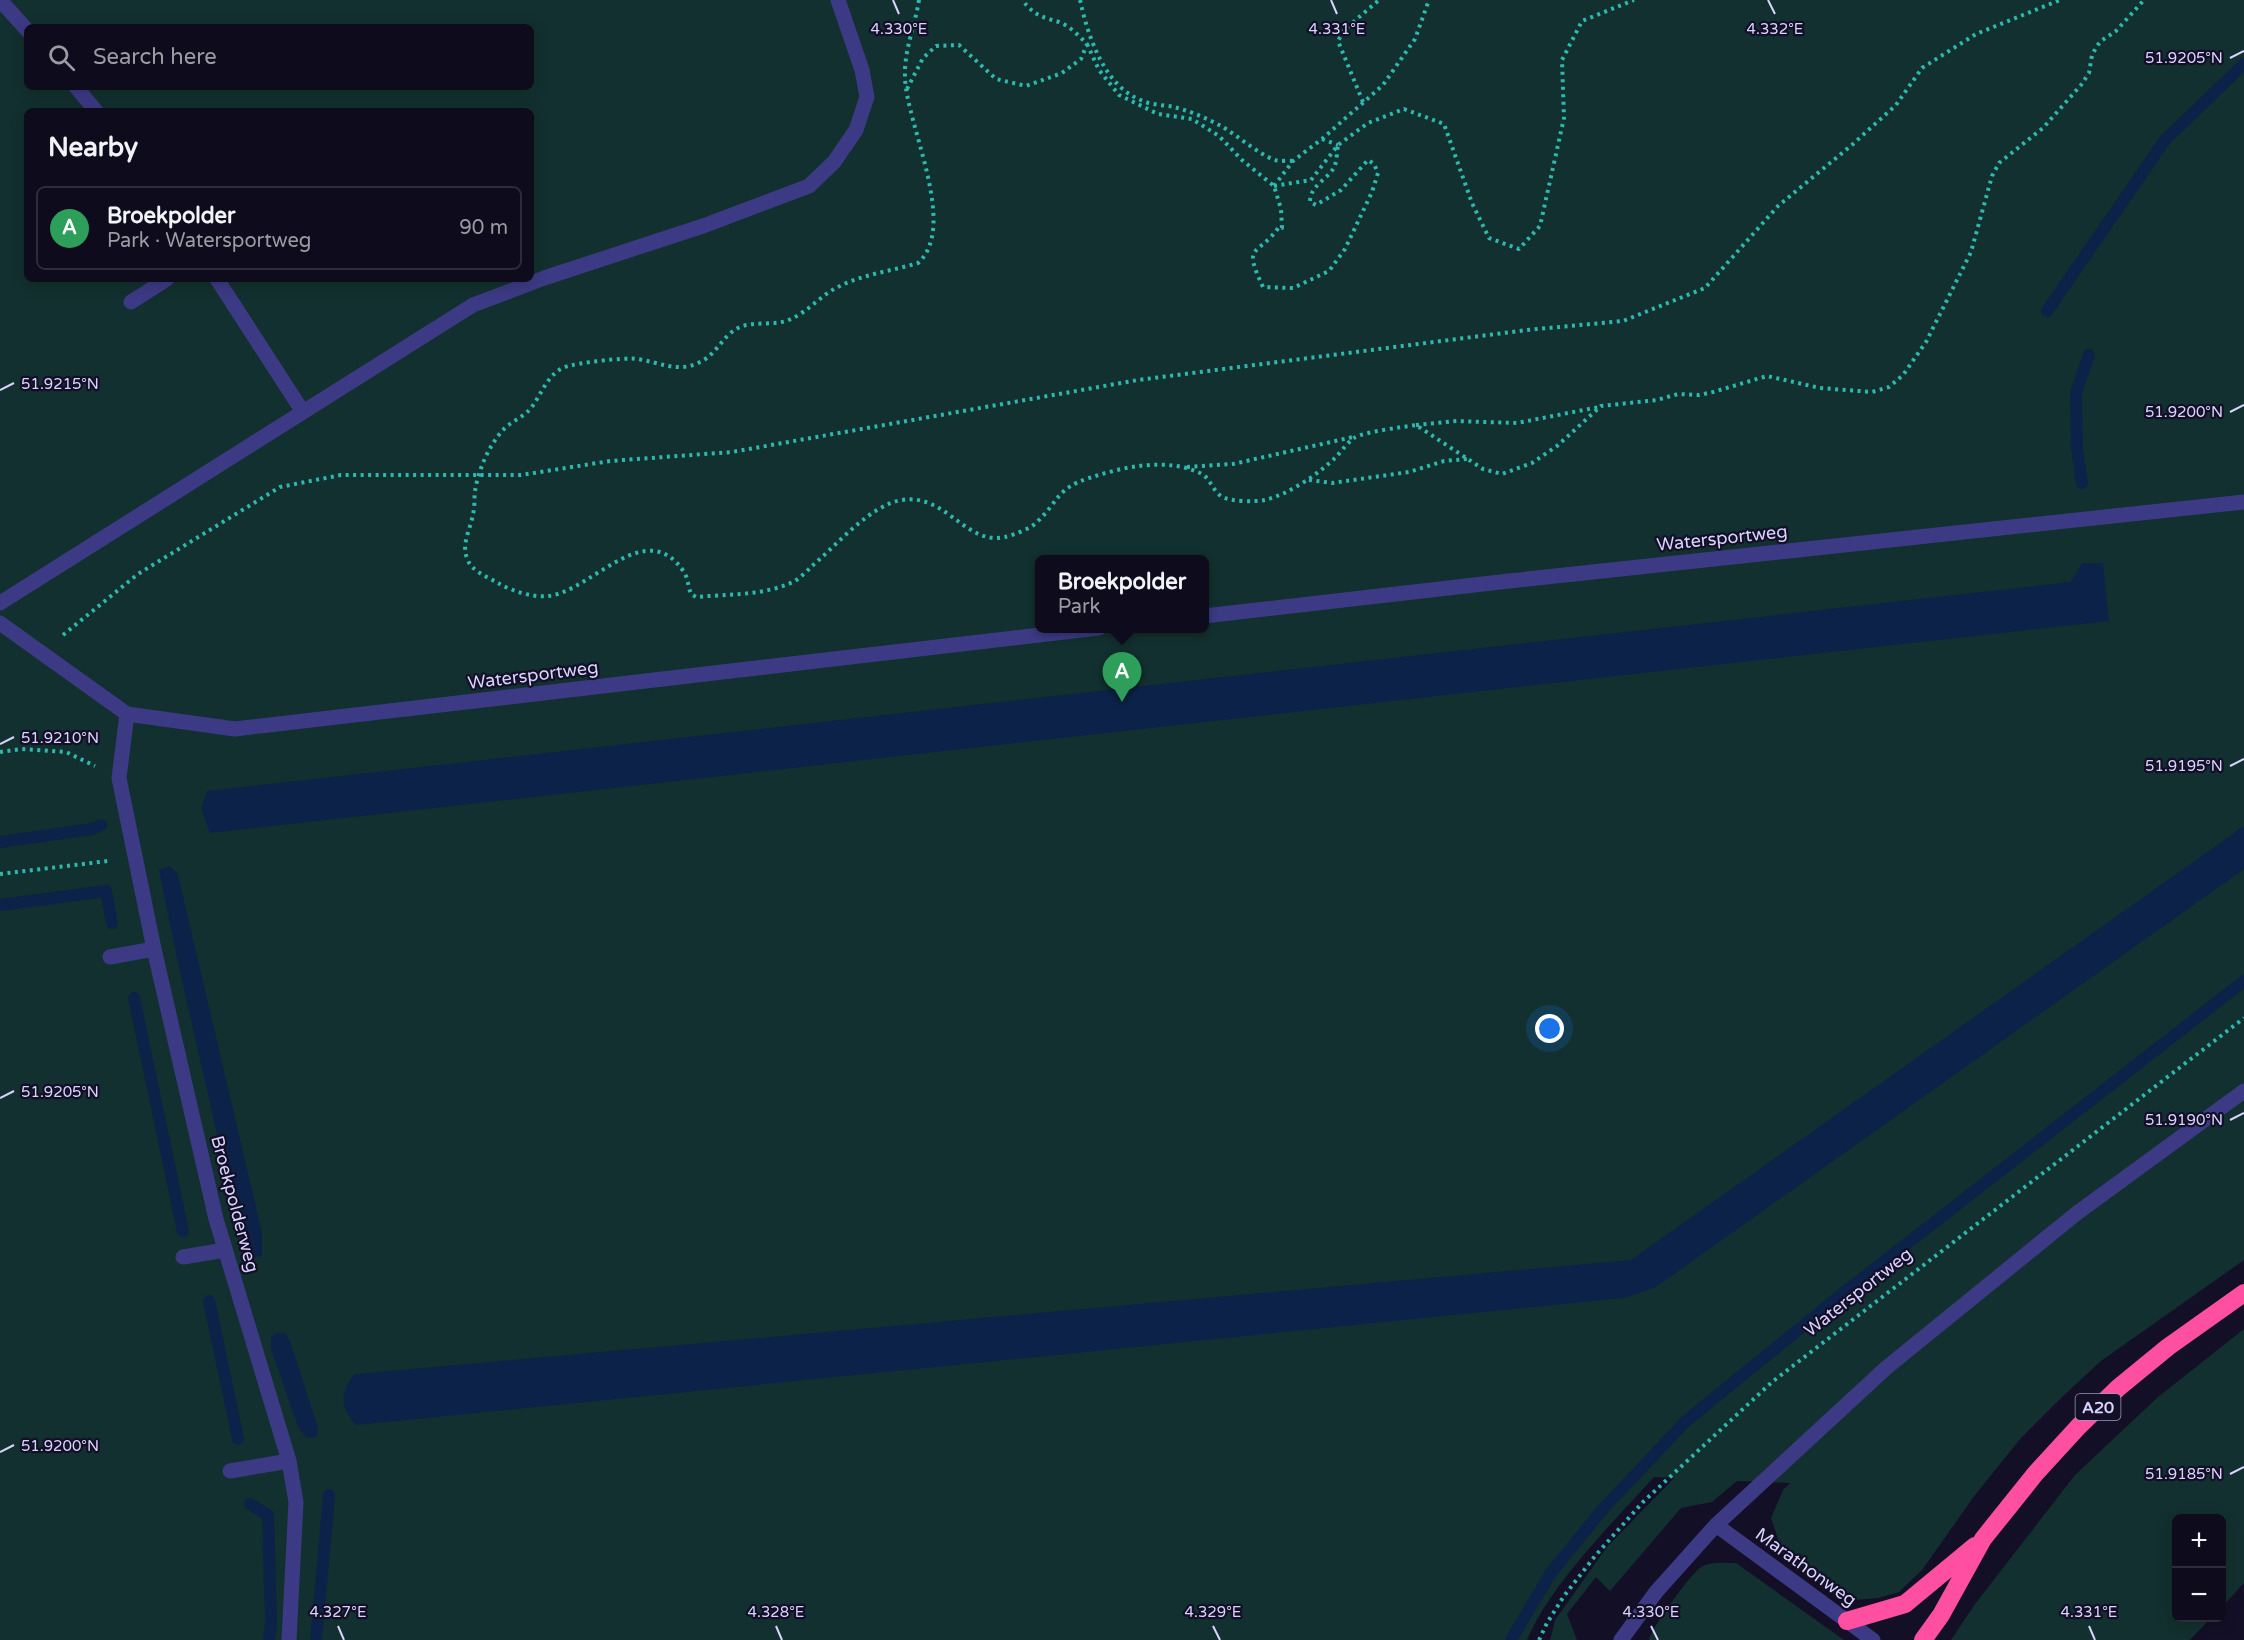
<!DOCTYPE html>
<meta charset="utf-8">
<style>
body{margin:0;font-family:"Varela Round",sans-serif;background:#171425;color:#f1f3f6}
.controls{position:absolute;right:18px;bottom:18px;display:grid;overflow:hidden;border-radius:9px;box-shadow:0 3px 15px #0003}
.controls button{width:54px;height:54px;display:grid;place-items:center;padding:0;border:0;border-bottom:2px solid #2e2b3b;background:#0e0b1c;color:#f1f3f6;font:30px sans-serif}
.you{position:absolute;left:1550px;top:1029px;width:21px;height:21px;margin:-15px;border:4px solid #fff;border-radius:50%;background:#1a73e8;box-shadow:0 0 0 9px #1a73e833}
.badge{display:grid;place-items:center;width:39px;height:39px;border-radius:50%;background:#0f766e;color:#fff;font-size:20px;font-weight:700}
.pin{position:absolute;translate:-50% -50px;filter:drop-shadow(0 2px 3px #0008)}
.pin::after{content:'';position:absolute;top:32px;width:21px;height:18px;background:inherit;clip-path:polygon(0 0,100% 0,50% 100%)}
.popup{position:absolute;left:1035px;top:555px;width:174px;height:78px;box-sizing:border-box;display:grid;place-content:center;border-radius:9px;background:#0e0b1c;filter:drop-shadow(0 2px 4px #0005);font-size:20px;white-space:nowrap;color:#9b9ba3}
.popup b{font-size:22px;color:#f1f3f6}
.popup::after{content:'';position:absolute;left:50%;top:100%;margin-left:-12px;border:12px solid transparent;border-top-color:#0e0b1c}
.list{margin:0;padding:0;list-style:none}
h2{display:flex;justify-content:space-between;align-items:center;height:78px;margin:0;padding:0 24px;font-size:26px}
h2 small{font-size:20px;font-weight:400;color:#9b9ba3}
.list li{display:grid;grid-template-columns:39px 1fr auto;gap:18px;align-items:center;box-sizing:border-box;height:84px;margin:0 12px 12px;padding:0 12px;border:2px solid #2e2b3b;border-radius:9px}
.list b{display:block;font-size:22px;white-space:nowrap}
.list p{margin:0;font-size:20px;white-space:nowrap;color:#9b9ba3}
.list em{font-size:20px;font-style:normal;color:#9b9ba3}
.icon{flex:none;width:33px;height:33px;fill:none;stroke:currentColor;stroke-width:2;stroke-linecap:round;stroke-linejoin:round}
.map{position:relative;flex:none;width:2244px;height:1640px;overflow:hidden}
.search{position:absolute;background:#0e0b1c;box-shadow:0 3px 15px #0003;left:24px;top:24px;width:510px;height:66px;display:flex;align-items:center;gap:15px;box-sizing:border-box;padding:0 21px;border-radius:9px;color:#9b9ba3;font-size:22px}
.panel{position:absolute;background:#0e0b1c;box-shadow:0 3px 15px #0003;left:24px;top:108px;width:510px;height:174px;border-radius:9px}
.map>svg:first-child{display:block}
.green{fill:#12302f;fill-rule:evenodd}
.water{fill:#0c2248}
.lines{fill:none;stroke-linecap:round;stroke-linejoin:round}
.stream{stroke:#0c2248;stroke-width:12}
.path{stroke:#2fb8b0;stroke-width:4;stroke-dasharray:3 4.5;stroke-linecap:butt}
.service{stroke:#3d3a85;stroke-width:15}
.minor{stroke:#3d3a85;stroke-width:15}
.motorway{stroke:#ff4fa3;stroke-width:18}
.ticks{fill:none;stroke:#d9d4ff;stroke-width:2}
.labels{text-anchor:middle;stroke-width:4.5;stroke-linejoin:round;paint-order:stroke}
.shield{fill:#130f26;stroke:#9e99be;stroke-width:1.5}
.shield-label{font-size:16px;font-weight:bold;fill:#d9d4ff}
.street-label{font-size:18px;fill:#d9d4ff;stroke:#130f26}
.ticks-label{font-size:15px;text-anchor:middle;fill:#d9d4ff;stroke:#130f26;stroke-width:4.5;stroke-linejoin:round;paint-order:stroke}
</style>
<div class="map">
<svg width="2244" height="1640" viewBox="0 0 2244 1640">
<rect width="100%" height="100%" fill="#130f26"/>
<path class="green" d="M 0,0 L 2244,0 L 2244,1260 L 2101,1361 L 2060,1399 L 2021,1438 L 1975,1495 L 1922,1570 L 1899,1592 L 1878,1598 L 1855,1600 L 1833,1594 L 1784,1557 L 1771,1518 L 1783,1490 L 1790,1483 L 1737,1481 L 1712,1502 L 1681,1508 L 1610,1591 L 1596,1577 L 1567,1614 L 1577,1640 L 1550,1640 L 1555,1620 L 1607,1547 L 1674,1478 L 1654,1477 C 1611,1525 1553,1581 1527,1640 L 0,1640 ZM 27,27 L 531,27 L 531,87 L 27,87 ZM 27,111 L 531,111 L 531,279 L 27,279 ZM 1040,560 L 1204,560 L 1204,628 L 1040,628 Z
M 2244,1329 L 2244,1583 L 2222,1607 L 2222,1518 L 2176,1518 L 2176,1618 L 2211,1618 L 2190,1640 L 1951,1640 L 1975,1604 L 2075,1475 L 2158,1397 Z
M 1736,1563 L 1844,1640 L 1649,1640 C 1651,1629 1690,1575 1700,1568 C 1709,1561 1725,1563 1736,1563 Z"/>
<path class="water" d="M 2082,563 L 2103,563 L 2109,621 L 210,833 L 201,809 L 207,791 L 2071,582 Z
M 2244,826 L 2244,869 L 1656,1287 L 1624,1298 L 356,1425 C 340,1406 339,1393 355,1374 L 1631,1260 Z
M 170,866 L 178,875 L 262,1233 L 262,1256 L 254,1257 C 231,1208 222,1155 210,1103 C 192,1025 174,948 159,870 Z
M 277,1333 L 285,1333 L 290,1341 L 318,1428 L 316,1437 L 307,1438 L 298,1427 L 271,1349 L 271,1337 Z"/>
<g class="lines">
<path class="stream" d="M 2047,311 L 2165,140 L 2244,64
M 2082,483 L 2077,449 L 2076,392 L 2089,355
M 0,842 L 92,829 L 101,825
M 0,905 L 106,891 L 112,923
M 134,998 L 183,1231
M 209,1301 L 238,1439
M 250,1504 L 268,1515 L 271,1623 L 269,1640
M 316,1640 L 329,1495
M 1511,1640 L 1550,1574 L 1602,1510 L 1686,1421 L 1841,1295 L 2244,981"/>
<path class="path" d="M 919,0 C 915,26 904,50 905,77 C 906,124 959,226 918,263 C 892,271 864,274 840,286 C 822,294 809,311 791,319 C 775,327 754,320 738,328 C 722,336 716,356 698,363 C 677,373 659,362 637,359 C 625,357 576,363 565,367 C 547,374 542,394 531,408 C 523,418 511,421 503,430 C 489,445 478,471 475,491 C 474,499 475,507 473,514 C 471,528 461,544 467,558 C 471,571 486,576 498,583 C 512,591 533,598 549,596 C 593,590 646,515 684,572 C 688,578 688,587 691,594 L 696,597 C 728,594 765,596 795,581 C 801,577 807,571 812,566 C 837,545 870,505 902,500 C 946,493 966,546 1005,537 C 1014,535 1032,528 1038,521 C 1058,502 1057,488 1089,478 C 1123,467 1165,457 1200,473 C 1210,477 1212,490 1221,496 C 1229,502 1256,502 1265,500 C 1289,494 1317,475 1335,458 C 1341,452 1347,443 1354,438 C 1362,432 1403,427 1416,425 L 1483,469 L 1502,474 L 1532,463 L 1557,446 L 1601,406 L 1657,400 L 1678,394 L 1699,395 L 1713,392 L 1767,376 L 1820,388 L 1872,392 L 1889,387 L 1903,375 L 1926,342 L 1971,252 L 1992,176 L 1999,163 L 2043,128 L 2081,85 L 2089,73 L 2092,55 L 2097,46 L 2101,41 L 2116,31 L 2144,0
M 1080,0 C 1088,36 1104,87 1143,101 C 1152,105 1164,105 1174,107 C 1190,111 1206,118 1221,126 C 1237,135 1258,154 1275,160 C 1280,162 1288,160 1293,161
M 1087,44 L 1099,70 L 1119,95 L 1158,114 L 1192,119 L 1219,136 L 1242,160 L 1274,186 L 1281,209 L 1282,228 L 1279,227 C 1257,258 1242,242 1263,287 L 1293,288 L 1329,271 L 1345,249 L 1372,192 L 1378,173 L 1374,164 L 1368,160 L 1341,190 L 1316,205 L 1310,202 C 1310,184 1330,179 1335,165 C 1337,159 1337,151 1338,145
M 907,89 L 923,58 L 936,46 L 959,45 L 996,79 L 1026,86 L 1062,73 L 1081,59 L 1087,44 C 1079,36 1070,26 1059,22 C 1042,17 1035,16 1022,0
M 1363,102 L 1338,41 L 1344,30 L 1379,0
M 1322,139 L 1338,145
M 1274,186 L 1311,180 L 1338,145 L 1368,123 L 1404,109 L 1444,124 L 1472,203 L 1489,238 L 1519,249 L 1540,226 L 1564,118 L 1562,60 L 1582,21 L 1634,0
M 1274,186 L 1293,161 L 1322,139 L 1383,85 L 1415,39 L 1429,0
M 1416,425 L 1457,421 L 1517,423 L 1599,407
M 1187,467 L 1233,464 L 1353,437
M 1309,480 L 1332,483 L 1409,472 L 1444,461 L 1467,459
M 63,635 L 138,574 L 280,487 L 341,475 L 521,475 L 610,461 L 732,452 L 1138,380 L 1527,330 L 1623,321 L 1705,288 L 1778,206 L 1853,144 L 1896,105 L 1922,68 L 1976,34 L 2060,0
M 0,752 L 22,749 L 66,752 L 95,766
M 0,874 L 108,861
M 1539,1640 L 1547,1623 L 1564,1596 L 1595,1556 L 1643,1502 L 1772,1382 L 2244,1018"/>
<path class="service" d="M 0,0 L 27,30
M 76,87 L 96,111
M 217,279 L 303,412
M 131,302 L 167,279
M 0,603 L 473,305 L 544,278 L 703,226 L 809,186 L 834,162 L 856,130 L 867,97 L 862,70 L 838,0
M 0,623 L 127,714
M 110,957 L 154,949
M 183,1257 L 225,1250
M 230,1471 L 289,1461"/>
<path class="minor" d="M 1204,616 L 1509,581 L 2244,502
M 1716,1525 L 1873,1640
M 289,1640 L 296,1502 L 289,1461 L 216,1219 L 154,949 L 119,778 L 127,714 L 235,729 L 1099,628
M 1621,1640 L 1656,1592 L 1716,1525 L 1886,1368 L 2077,1213 L 2244,1091"/>
<path class="motorway" d="M 1847,1621 L 1905,1604 L 1975,1546
M 1923,1640 L 1941,1615 L 1983,1539 L 2035,1474 L 2079,1426 L 2118,1388 L 2168,1347 L 2244,1293"/>
</g>
<path class="ticks" d="M 893,0 L 899,14M 1331,0 L 1337,14M 1768,0 L 1775,14M 2230,58 L 2244,51M 0,390 L 14,383M 2230,412 L 2244,405M 0,744 L 14,737M 2230,766 L 2244,759M 0,1098 L 14,1091M 2230,1120 L 2244,1113M 0,1452 L 14,1445M 2230,1474 L 2244,1467M 338,1626 L 344,1640M 776,1626 L 782,1640M 1213,1626 L 1220,1640M 1651,1626 L 1658,1640M 2089,1626 L 2095,1640"/>
<g class="labels">
<rect class="shield" x="2075.5" y="1394" width="45" height="26" rx="4.5"/>
<g class="shield-label">
<text x="2098" y="1413">A20</text>
</g>
<g class="street-label">
<text transform="translate(1722 538) rotate(-6)" y="6">Watersportweg</text>
<text transform="translate(533 675) rotate(-7)" y="6">Watersportweg</text>
<text transform="translate(235 1204) rotate(75)" y="6">Broekpolderweg</text>
<text transform="translate(1858 1292) rotate(-38)" y="6">Watersportweg</text>
<text transform="translate(1806 1567) rotate(36)" y="6">Marathonweg</text>
</g>
</g>
<g class="ticks-label">
<text x="1775" y="34">4.332°E</text>
<text x="899" y="34">4.330°E</text>
<text x="1337" y="34">4.331°E</text>
<text x="2184" y="63">51.9205°N</text>
<text x="60" y="389">51.9215°N</text>
<text x="2184" y="417">51.9200°N</text>
<text x="60" y="743">51.9210°N</text>
<text x="2184" y="771">51.9195°N</text>
<text x="60" y="1097">51.9205°N</text>
<text x="2184" y="1125">51.9190°N</text>
<text x="60" y="1451">51.9200°N</text>
<text x="2184" y="1479">51.9185°N</text>
<text x="338" y="1617">4.327°E</text>
<text x="776" y="1617">4.328°E</text>
<text x="1213" y="1617">4.329°E</text>
<text x="1651" y="1617">4.330°E</text>
<text x="2089" y="1617">4.331°E</text>
</g>
</svg>
<div class="controls">
<button>+</button>
<button>−</button>
</div>
<div class="you"></div>
<div class="pin badge" style="left:1122px;top:702px;background:#2e9e5b">A</div>
<div class="popup"><b>Broekpolder</b>Park</div>
<div class="search"><svg class="icon" aria-label="search" viewBox="0 0 24 24"><circle cx="10" cy="10" r="6"/><path d="M15 15l6 6"/></svg>Search here</div>
<section class="panel">
<h2>Nearby<small></small></h2>
<ul class="list">
<li><span class="badge" style="background:#2e9e5b">A</span><div><b>Broekpolder</b><p>Park · Watersportweg</p></div><em>90 m</em></li>
</ul>
</section>
</div>
